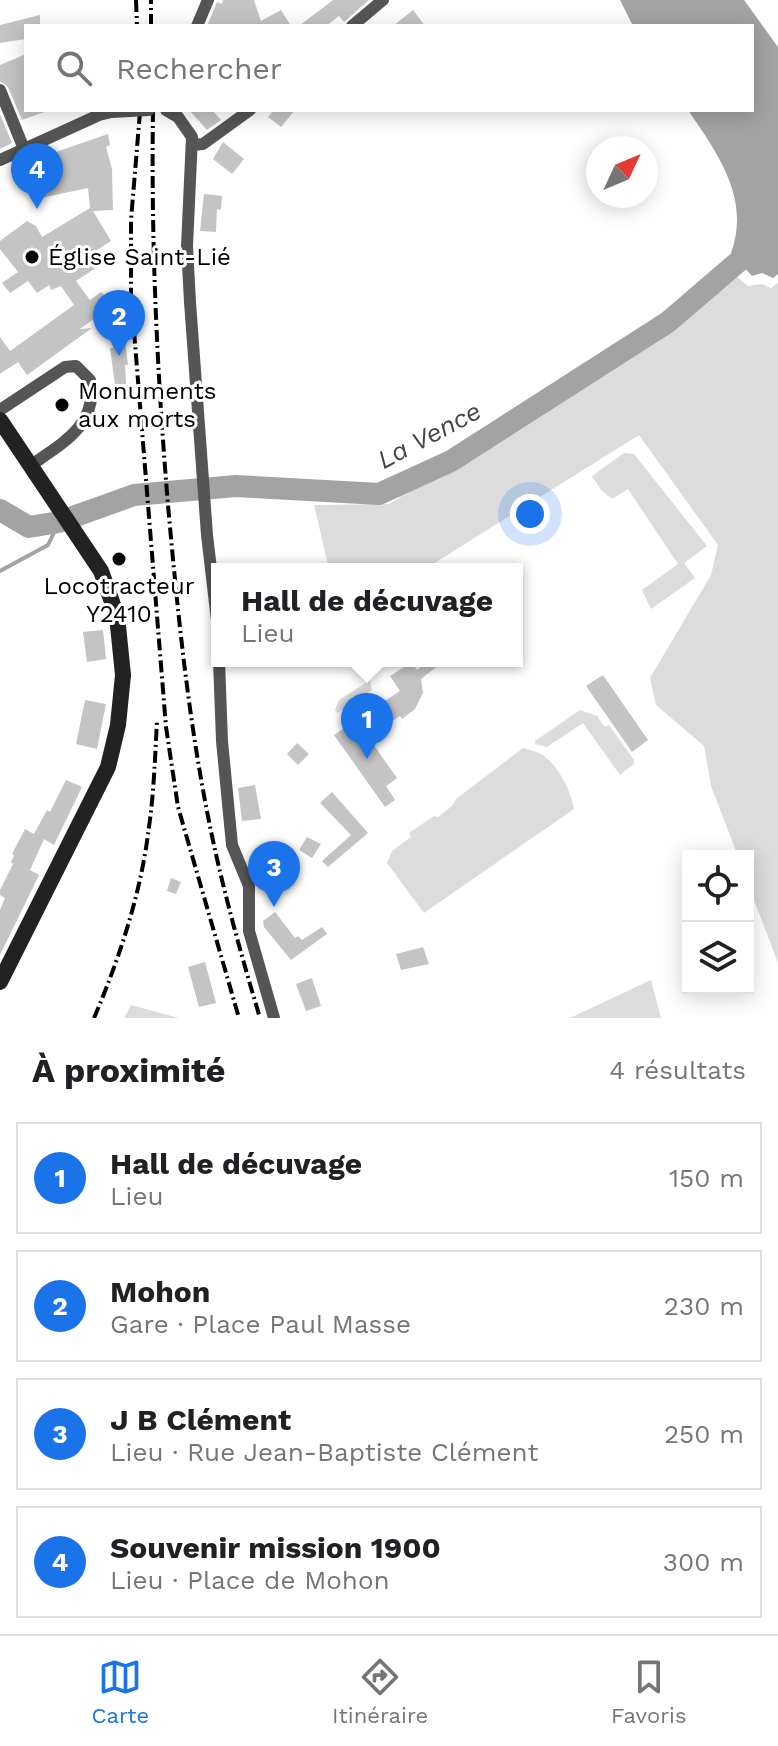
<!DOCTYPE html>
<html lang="fr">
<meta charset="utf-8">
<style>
body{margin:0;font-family:"Work Sans",sans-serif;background:#f2f2f2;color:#202124}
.controls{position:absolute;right:24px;bottom:24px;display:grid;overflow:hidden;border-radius:0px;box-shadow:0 4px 20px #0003}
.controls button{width:72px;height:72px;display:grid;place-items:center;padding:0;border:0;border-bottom:2px solid #e0e0e0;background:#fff;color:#202124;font:40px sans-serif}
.compass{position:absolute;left:586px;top:136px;width:72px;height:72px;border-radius:50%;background:#fff;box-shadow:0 4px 20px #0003;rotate:46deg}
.you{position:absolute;left:530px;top:514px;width:28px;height:28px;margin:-20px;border:6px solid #fff;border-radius:50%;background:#1a73e8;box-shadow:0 0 0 12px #1a73e833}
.badge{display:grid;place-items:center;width:52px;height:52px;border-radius:50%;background:#1a73e8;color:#fff;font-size:26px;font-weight:700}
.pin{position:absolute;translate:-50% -66px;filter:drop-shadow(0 2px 4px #0008)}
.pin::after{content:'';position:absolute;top:42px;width:28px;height:24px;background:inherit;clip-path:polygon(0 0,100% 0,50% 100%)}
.popup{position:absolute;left:211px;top:563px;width:312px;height:104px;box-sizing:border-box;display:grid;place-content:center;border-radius:0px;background:#fff;filter:drop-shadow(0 2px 6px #0005);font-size:26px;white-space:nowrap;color:#757577}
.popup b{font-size:30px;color:#202124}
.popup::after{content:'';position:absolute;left:50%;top:100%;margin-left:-16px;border:16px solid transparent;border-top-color:#fff}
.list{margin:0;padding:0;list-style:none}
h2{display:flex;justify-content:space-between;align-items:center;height:104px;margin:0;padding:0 32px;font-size:34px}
h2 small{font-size:26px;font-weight:400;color:#757577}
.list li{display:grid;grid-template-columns:52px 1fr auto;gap:24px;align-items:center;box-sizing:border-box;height:112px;margin:0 16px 16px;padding:0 16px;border:2px solid #e0e0e0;border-radius:0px}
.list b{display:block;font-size:30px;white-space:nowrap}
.list p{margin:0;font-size:26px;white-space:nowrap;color:#757577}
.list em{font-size:26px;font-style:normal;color:#757577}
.icon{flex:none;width:44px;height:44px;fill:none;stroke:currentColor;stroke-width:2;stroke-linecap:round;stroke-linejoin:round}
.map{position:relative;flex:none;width:778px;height:1018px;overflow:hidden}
.search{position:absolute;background:#fff;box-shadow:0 4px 20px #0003;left:24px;right:24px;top:24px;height:88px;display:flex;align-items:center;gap:20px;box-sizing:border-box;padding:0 28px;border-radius:0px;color:#757577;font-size:30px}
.sheet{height:616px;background:#fff}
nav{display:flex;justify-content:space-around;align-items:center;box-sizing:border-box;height:112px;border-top:2px solid #e0e0e0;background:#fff;font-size:22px;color:#757577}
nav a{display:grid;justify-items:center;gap:4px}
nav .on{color:#1a73e8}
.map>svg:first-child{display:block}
.green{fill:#dcdcdc}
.water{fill:#a3a3a3}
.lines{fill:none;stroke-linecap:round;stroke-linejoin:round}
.stream{stroke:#a3a3a3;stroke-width:4}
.river{stroke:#a3a3a3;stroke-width:22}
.building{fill:#c4c4c4}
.minor{stroke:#555;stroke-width:12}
.secondary{stroke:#222;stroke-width:16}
.rail{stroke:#000;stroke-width:4;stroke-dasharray:12 4 2 4;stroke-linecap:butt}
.minor-bridge{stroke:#555;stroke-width:12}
.poi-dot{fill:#000;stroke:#fff;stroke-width:3}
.labels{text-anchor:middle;stroke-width:6;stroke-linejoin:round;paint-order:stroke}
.poi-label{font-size:24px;fill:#000;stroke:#fff;text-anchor:start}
.water-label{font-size:26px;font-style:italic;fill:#444;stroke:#fff}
</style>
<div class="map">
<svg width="778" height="1018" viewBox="0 0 778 1018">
<rect width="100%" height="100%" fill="#fff"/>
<path class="green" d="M 737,277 L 748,286 L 762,284 L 771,288 L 778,283 L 778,963 L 748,884 L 748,856 L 738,856 L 711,786 L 704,746 L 656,705 L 650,678 L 711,575 L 718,545 L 639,435 L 425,569 L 329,569 L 314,505 L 389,504 L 659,340 Z
M 624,453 L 634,454 L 707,546 L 684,563 L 695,578 L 651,609 L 642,590 L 678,564 L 628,489 L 612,499 L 601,490 L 592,476 Z
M 370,680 L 372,690 L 337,713 L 335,710 L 339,700 Z
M 580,710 L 597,716 L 605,727 L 609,725 L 634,760 L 634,764 L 620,775 L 583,723 L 547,747 L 535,744 L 535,741 Z
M 523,748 C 529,750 536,751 541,754 C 558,764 571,791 574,809 L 424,913 L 387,863 L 392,851 L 411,837 L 409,833 L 434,816 L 438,817 L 452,806 L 456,799 Z
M 651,980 L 661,1018 L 570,1018 Z
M 131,1005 L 179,1018 L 124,1018 Z"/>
<path class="water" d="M 620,0 L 744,0 L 778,47 L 778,274 L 773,278 L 762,273 L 752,276 L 731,253 C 751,198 717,153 688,110 L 752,110 L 752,26 L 633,26 Z"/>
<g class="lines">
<path class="stream" d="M 0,571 L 48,545 L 59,522"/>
<path class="river" d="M 0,510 L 29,527 L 59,522 L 134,495 L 236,486 L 379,494 L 451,461 L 668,322 L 738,262 L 778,223"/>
</g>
<path class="building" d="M 223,0 L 254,0 L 261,21 L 281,10 L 291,26 L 207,26 L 217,2 L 222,4 Z
M 333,0 L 369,0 L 344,22 L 339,16 L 326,26 L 299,26 Z
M 413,10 L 425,26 L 393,26 Z
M 40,15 L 40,26 L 26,26 L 26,39 L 0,43 L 0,25 Z
M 26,54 L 26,110 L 47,111 L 22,120 L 8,87 L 0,81 L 0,65 Z
M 189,110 L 212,110 L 221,120 L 207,130 Z
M 274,110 L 295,110 L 281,127 L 268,117 Z
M 0,114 L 12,143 L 0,149 Z
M 108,134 L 110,145 L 106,147 L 112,169 L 113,210 L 93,211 L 111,241 L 97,250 L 105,262 L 76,281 L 90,300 L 101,292 L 114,304 L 80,329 L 92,328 L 27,375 L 18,362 L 0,374 L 0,337 L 10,351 L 74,305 L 61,286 L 51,290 L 49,285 L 37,293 L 28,281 L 10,293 L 2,283 L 18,272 L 0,249 L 0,241 L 27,221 L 36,226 L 42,237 L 90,208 L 88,188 L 36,199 L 32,196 L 21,164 Z
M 223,142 L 244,159 L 232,174 L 213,159 Z
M 204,194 L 222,196 L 221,210 L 217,209 L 216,232 L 200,231 Z
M 123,325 L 128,365 L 125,365 L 126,384 L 115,385 L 110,348 L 113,348 L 111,327 Z
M 103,630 L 106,659 L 87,662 L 83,632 Z
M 429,661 L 444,661 L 421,679 L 423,693 L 415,709 L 402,719 L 400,716 L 368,737 L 397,778 L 386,786 L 395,800 L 385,807 L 334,735 L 400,691 L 390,676 L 412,662 L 417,670 Z
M 603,675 L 648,740 L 632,752 L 586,686 Z
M 85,700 L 106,704 L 97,749 L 76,744 Z
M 297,743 L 309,754 L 298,765 L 287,754 Z
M 66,780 L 82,787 L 54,845 L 44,839 L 30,870 L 39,875 L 0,955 L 0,910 L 5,898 L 0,895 L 0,890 L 13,864 L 11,862 L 14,855 L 12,854 L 25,829 L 34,834 L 47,810 L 50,812 Z
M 255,785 L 261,819 L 242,821 L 238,788 Z
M 332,792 L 368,833 L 328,867 L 322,861 L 351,835 L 320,803 Z
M 307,837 L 321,844 L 312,858 L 299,850 Z
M 171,878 L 181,882 L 176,894 L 167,891 Z
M 275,912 L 295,938 L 298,936 L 302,940 L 322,927 L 327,934 L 291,960 L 264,927 L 263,921 Z
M 423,947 L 429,964 L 401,970 L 396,954 Z
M 205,962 L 216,1003 L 199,1007 L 188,967 Z
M 312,978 L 321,1006 L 306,1011 L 296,984 Z"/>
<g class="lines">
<path class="minor" d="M 197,26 L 208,0
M 352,26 L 383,0
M 0,90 L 24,149
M 166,110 L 178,117 L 192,137 L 187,246 L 190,302 L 207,535 L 217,620
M 193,145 L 203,144 L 250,110
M 0,160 L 99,115 L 111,112
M 0,410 L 65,367 L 76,366 L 90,380 C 99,424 63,443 31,465
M 219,661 L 222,741 L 232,845 L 249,886 L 249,931 L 274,1018"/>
<path class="secondary" d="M 0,420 L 101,571 L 117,616 L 123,675 L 118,725 L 108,767 L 0,982"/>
<path class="rail" d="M 136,0 L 137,26
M 151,26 L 151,0
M 153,110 C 151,242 157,373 168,505 C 178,616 189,727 212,836 C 225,897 242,958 260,1018
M 140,112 L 131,220 L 131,294 L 166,727 L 178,807 L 239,1018
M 94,1018 C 120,957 141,893 149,827 C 154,792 155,757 157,721"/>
<path class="minor-bridge" d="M 111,112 L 149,110"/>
</g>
<g class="poi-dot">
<circle cx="32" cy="257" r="8"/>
<circle cx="62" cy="405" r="8"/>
<circle cx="119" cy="559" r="8"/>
</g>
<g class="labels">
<g class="poi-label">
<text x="48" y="265">Église Saint-Lié</text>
<text x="78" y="399">Monuments<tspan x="78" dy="28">aux morts</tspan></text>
<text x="119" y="594" text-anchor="middle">Locotracteur<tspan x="119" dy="28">Y2410</tspan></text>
</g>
<g class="water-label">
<text transform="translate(429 435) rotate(-28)" y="9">La Vence</text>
</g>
</g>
</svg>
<div class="controls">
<button><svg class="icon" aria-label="locate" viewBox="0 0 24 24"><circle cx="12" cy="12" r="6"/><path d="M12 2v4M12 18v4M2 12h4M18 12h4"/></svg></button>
<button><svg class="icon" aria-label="layers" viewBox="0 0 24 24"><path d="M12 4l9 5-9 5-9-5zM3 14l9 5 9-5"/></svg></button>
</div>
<svg class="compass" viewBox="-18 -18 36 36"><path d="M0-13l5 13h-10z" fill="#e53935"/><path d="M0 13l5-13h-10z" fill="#757577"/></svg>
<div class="you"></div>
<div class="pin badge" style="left:367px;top:759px">1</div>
<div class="popup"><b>Hall de décuvage</b>Lieu</div>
<div class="pin badge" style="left:119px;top:356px">2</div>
<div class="pin badge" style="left:274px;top:907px">3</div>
<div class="pin badge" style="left:37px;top:209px">4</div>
<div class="search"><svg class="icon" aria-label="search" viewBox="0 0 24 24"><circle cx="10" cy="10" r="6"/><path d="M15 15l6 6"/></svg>Rechercher</div>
</div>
<section class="sheet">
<h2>À proximité<small>4 résultats</small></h2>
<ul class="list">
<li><span class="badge">1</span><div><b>Hall de décuvage</b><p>Lieu</p></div><em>150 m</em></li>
<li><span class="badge">2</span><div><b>Mohon</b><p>Gare · Place Paul Masse</p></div><em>230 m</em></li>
<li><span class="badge">3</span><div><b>J B Clément</b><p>Lieu · Rue Jean-Baptiste Clément</p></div><em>250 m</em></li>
<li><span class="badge">4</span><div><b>Souvenir mission 1900</b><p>Lieu · Place de Mohon</p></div><em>300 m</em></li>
</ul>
</section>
<nav>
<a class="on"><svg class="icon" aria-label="map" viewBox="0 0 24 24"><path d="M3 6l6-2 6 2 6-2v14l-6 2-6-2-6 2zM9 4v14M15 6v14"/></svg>Carte</a>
<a><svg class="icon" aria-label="directions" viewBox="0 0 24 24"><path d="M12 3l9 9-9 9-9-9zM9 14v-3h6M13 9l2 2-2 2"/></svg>Itinéraire</a>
<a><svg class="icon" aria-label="saved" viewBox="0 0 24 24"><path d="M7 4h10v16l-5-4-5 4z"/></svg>Favoris</a>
</nav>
